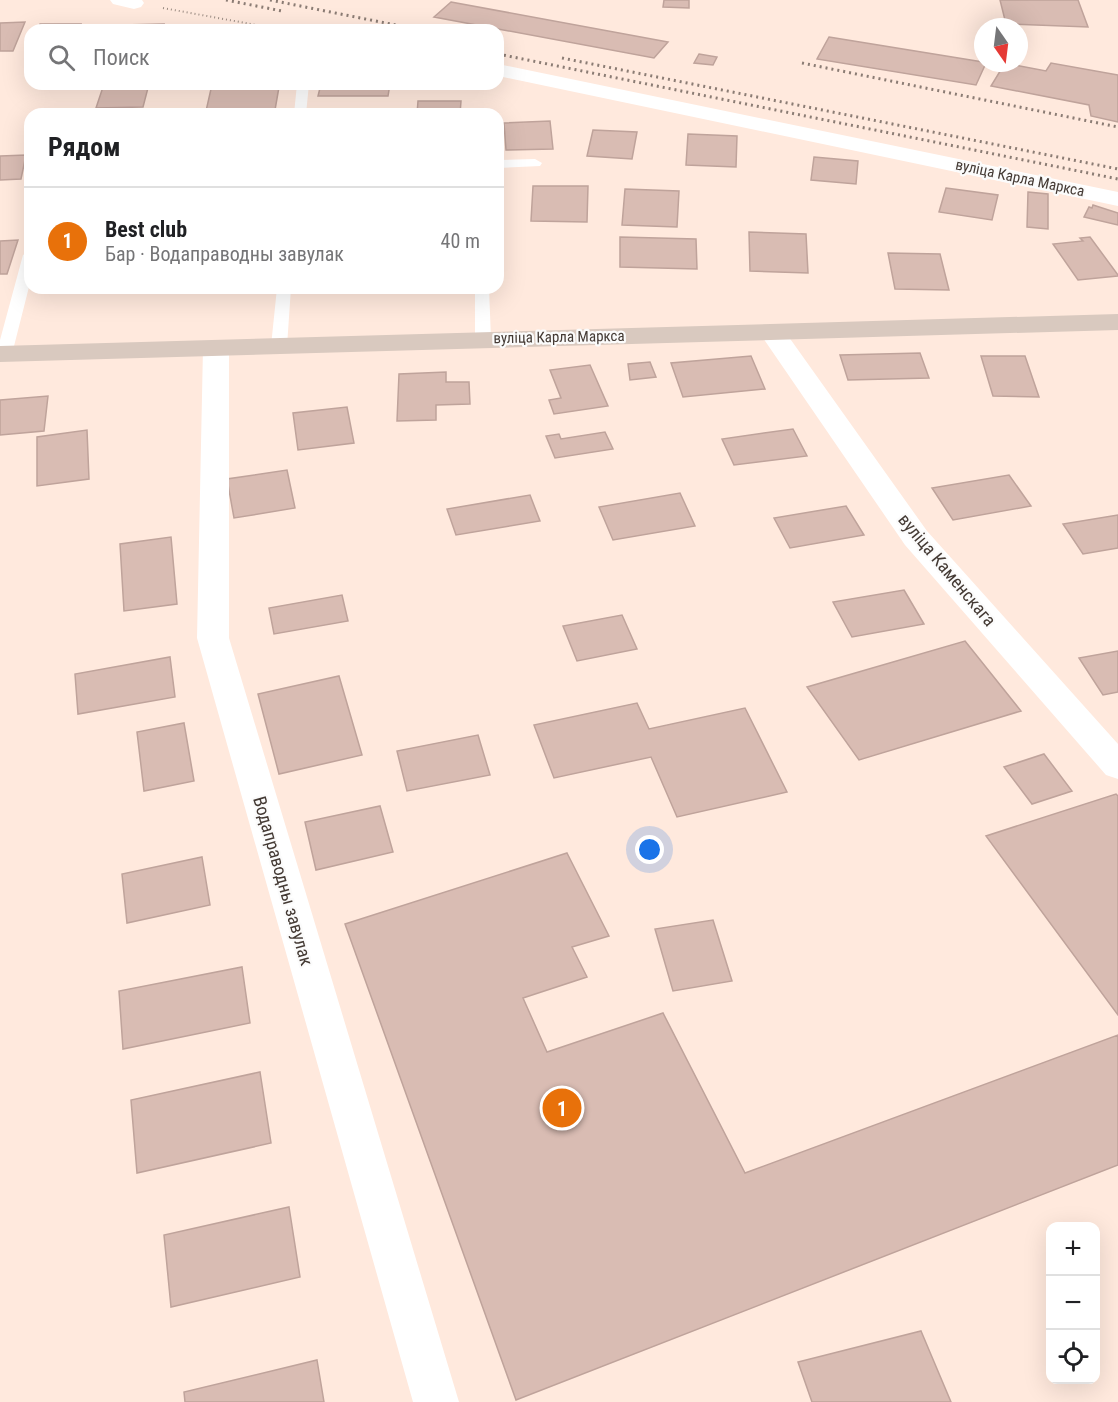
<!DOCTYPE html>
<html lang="ru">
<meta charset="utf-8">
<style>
body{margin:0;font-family:"Roboto Condensed",sans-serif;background:#f2f2f2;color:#202124}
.controls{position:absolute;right:18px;bottom:18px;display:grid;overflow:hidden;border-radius:12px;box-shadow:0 6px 24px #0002}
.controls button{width:54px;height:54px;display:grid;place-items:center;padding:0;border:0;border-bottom:2px solid #e0e0e0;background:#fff;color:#202124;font:30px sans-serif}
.compass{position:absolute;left:974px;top:18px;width:54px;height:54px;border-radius:50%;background:#fff;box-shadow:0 6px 24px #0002;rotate:166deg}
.you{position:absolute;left:650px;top:850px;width:21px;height:21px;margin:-15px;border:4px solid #fff;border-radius:50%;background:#1a73e8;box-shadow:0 0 0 9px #1a73e833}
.badge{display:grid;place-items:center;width:39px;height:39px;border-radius:50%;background:#db2777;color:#fff;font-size:20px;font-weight:700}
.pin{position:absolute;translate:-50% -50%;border:3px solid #fff;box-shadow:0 2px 6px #0006}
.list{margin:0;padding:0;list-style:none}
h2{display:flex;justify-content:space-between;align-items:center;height:78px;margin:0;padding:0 24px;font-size:26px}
h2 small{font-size:20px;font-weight:400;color:#757577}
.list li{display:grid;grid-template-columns:39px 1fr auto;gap:18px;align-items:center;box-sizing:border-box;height:108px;padding:0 24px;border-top:2px solid #e0e0e0}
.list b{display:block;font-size:22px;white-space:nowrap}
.list p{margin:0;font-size:20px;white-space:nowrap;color:#757577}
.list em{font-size:20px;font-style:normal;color:#757577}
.icon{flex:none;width:33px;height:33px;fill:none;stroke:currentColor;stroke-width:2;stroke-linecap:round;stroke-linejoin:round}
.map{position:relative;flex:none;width:1118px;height:1402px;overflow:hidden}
.search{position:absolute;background:#fff;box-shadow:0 6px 24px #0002;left:24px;top:24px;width:480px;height:66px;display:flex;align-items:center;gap:15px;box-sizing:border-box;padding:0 21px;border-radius:18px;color:#757577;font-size:22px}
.panel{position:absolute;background:#fff;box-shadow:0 6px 24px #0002;left:24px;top:108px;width:480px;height:186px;border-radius:18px}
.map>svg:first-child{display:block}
.building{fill:#d9bcb3;stroke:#bfa39b;stroke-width:1.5}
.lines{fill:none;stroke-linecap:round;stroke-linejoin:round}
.path{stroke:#9b8c83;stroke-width:2;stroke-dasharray:1 3;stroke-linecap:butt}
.lane{fill:#fff;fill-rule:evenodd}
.street{fill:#fff;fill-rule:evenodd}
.secondary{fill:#d9c9bf;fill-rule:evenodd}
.rail{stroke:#8b7c74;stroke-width:3;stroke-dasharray:2 4;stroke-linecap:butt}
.labels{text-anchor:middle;stroke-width:4.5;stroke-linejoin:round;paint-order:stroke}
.far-street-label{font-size:15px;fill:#443a34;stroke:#fbfbfb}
.street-label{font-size:18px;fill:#443a34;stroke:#fbfbfb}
</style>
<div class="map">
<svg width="1118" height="1402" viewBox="0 0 1118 1402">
<rect width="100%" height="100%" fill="#ffe9dd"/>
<path class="building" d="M 664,0 L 689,0 L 689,8 L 663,7 Z
M 1000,0 L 1078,0 L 1088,27 L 1006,24 Z
M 451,2 L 668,42 L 654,58 L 434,17 Z
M 25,22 L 13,51 L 0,51 L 0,23 Z
M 40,24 L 81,24 L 79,30 L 37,30 Z
M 164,24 L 162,30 L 119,30 L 121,25 Z
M 829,37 L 983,62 L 986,63 L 976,85 L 817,59 Z
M 699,54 L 717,57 L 713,65 L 694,63 Z
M 1005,63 L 1046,71 L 1051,63 L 1118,75 L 1118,122 L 1091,116 L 1089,105 L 991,86 Z
M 104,84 L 149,84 L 143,107 L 96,108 Z
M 321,84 L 390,84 L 388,96 L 318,96 Z
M 279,87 L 275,110 L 206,111 L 211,89 Z
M 418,101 L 461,101 L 460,114 L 417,114 Z
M 550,121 L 553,149 L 506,150 L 504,123 Z
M 593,130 L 637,132 L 632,159 L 587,156 Z
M 688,134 L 737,136 L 736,167 L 686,165 Z
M 26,155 L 21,179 L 0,180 L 0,156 Z
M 814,157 L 858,161 L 856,184 L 811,180 Z
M 533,186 L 588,186 L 587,222 L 531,221 Z
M 946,188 L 998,195 L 992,220 L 939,212 Z
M 625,189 L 679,191 L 677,227 L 622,225 Z
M 1028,192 L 1048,194 L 1048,229 L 1027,227 Z
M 1093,205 L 1118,213 L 1118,225 L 1084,217 L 1089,207 L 1092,208 Z
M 749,232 L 806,234 L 808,273 L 750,271 Z
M 620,237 L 696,239 L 697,269 L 620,267 Z
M 1090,237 L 1118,275 L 1118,276 L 1078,280 L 1053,244 L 1083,241 L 1080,238 Z
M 18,240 L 7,274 L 0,274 L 0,241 Z
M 888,253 L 940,254 L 949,290 L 895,289 Z
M 920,353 L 929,378 L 848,380 L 840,355 Z
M 751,356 L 765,389 L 683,397 L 671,363 Z
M 981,356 L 1025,356 L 1039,397 L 993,396 Z
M 650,362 L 656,377 L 630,380 L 628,364 Z
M 590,365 L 608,406 L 554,414 L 549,400 L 561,398 L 550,370 Z
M 446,372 L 446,382 L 469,382 L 470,404 L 436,405 L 436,420 L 397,421 L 399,374 Z
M 48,396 L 44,431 L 0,435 L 0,400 Z
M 347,407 L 354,443 L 298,450 L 293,413 Z
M 793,429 L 807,456 L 734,465 L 722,439 Z
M 87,430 L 89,479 L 37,486 L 37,437 Z
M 605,432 L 613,449 L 555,458 L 546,436 L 559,434 L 561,439 Z
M 287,470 L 295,508 L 234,518 L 227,479 Z
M 1009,475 L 1031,506 L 953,520 L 932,488 Z
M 680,493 L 695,526 L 613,540 L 599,507 Z
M 530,495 L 540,521 L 456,535 L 447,509 Z
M 846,506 L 864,535 L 790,548 L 774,518 Z
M 1118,515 L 1118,548 L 1083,554 L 1063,524 Z
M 171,537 L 177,604 L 124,611 L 120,544 Z
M 904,590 L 924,624 L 852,637 L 833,602 Z
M 342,595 L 348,621 L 274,634 L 269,608 Z
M 622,615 L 637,649 L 577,661 L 563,626 Z
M 965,641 L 1021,711 L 859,760 L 807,687 Z
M 1118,651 L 1118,692 L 1103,695 L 1079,658 Z
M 170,657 L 175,697 L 78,714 L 75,674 Z
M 339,676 L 362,755 L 279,774 L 258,694 Z
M 637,703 L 649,729 L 745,708 L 787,792 L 677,817 L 651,757 L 554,778 L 534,725 Z
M 184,723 L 194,781 L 144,791 L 137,732 Z
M 478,735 L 490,775 L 407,791 L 397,751 Z
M 1044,754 L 1072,791 L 1032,804 L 1004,767 Z
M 1116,794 L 1118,796 L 1118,1015 L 986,836 Z
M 380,806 L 393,852 L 316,870 L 305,822 Z
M 567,853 L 609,936 L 572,947 L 587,977 L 523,998 L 547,1052 L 663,1013 L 745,1173 L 1118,1035 L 1118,1165 L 516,1400 L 345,924 Z
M 202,857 L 210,905 L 127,923 L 122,874 Z
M 713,920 L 732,981 L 673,991 L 655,929 Z
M 242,967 L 250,1023 L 123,1049 L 119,991 Z
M 260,1072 L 271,1143 L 137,1173 L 131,1100 Z
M 289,1207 L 300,1277 L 171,1307 L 164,1235 Z
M 921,1331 L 951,1402 L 812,1402 L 798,1362 Z
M 317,1360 L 324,1402 L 185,1402 L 184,1392 Z"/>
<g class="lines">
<path class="path" d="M 163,8 L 284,30"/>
<path class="lane" d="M 297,84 L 309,84 L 306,114 L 294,114 Z
M 535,159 L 542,163 L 540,166 L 498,168 L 498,160 Z
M 30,251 L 30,283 L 12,354 L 10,357 L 0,358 L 0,340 L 23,255 Z
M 277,288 L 291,288 L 287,346 L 279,351 L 271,346 Z
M 475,288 L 489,288 L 491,339 L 483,344 L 475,339 Z"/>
<path class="street" d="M 110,0 L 142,0 L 144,3 L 141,7 L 134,9 L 113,4 Z
M 498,64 L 1118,192 L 1118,206 L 498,76 Z
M 772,324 L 781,326 L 927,531 L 1118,744 L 1118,779 L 1106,775 L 905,545 L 759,332 L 763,326 Z
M 216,340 L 225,342 L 229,348 L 229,638 L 459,1402 L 413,1402 L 197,638 L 203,348 L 207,342 Z"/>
<path class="secondary" d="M 1118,314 L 1118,330 L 0,362 L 0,346 Z"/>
<path class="rail" d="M 226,0 L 282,11
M 270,0 L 421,30
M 498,54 L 1118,179
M 562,58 L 1118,169
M 802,63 L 1118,127"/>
</g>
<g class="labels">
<g class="far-street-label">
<text transform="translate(1020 178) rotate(12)" y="5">вуліца Карла Маркса</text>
<text transform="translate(559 337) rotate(-1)" y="5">вуліца Карла Маркса</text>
</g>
<g class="street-label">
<text transform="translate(947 570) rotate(50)" y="6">вуліца Каменскага</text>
<text transform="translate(283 881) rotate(74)" y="6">Водаправодны завулак</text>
</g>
</g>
</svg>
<div class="controls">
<button>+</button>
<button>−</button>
<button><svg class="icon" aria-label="locate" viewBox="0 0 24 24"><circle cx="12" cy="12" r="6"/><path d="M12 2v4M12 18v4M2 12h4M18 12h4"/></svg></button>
</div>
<svg class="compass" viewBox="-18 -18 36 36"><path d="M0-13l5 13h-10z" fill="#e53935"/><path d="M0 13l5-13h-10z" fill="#757577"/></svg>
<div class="you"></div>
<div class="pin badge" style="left:562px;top:1108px;background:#e8710a">1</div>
<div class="search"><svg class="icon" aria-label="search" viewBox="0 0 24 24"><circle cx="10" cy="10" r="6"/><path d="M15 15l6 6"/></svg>Поиск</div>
<section class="panel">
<h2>Рядом<small></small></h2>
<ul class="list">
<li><span class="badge" style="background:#e8710a">1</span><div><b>Best club</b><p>Бар · Водаправодны завулак</p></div><em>40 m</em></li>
</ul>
</section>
</div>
